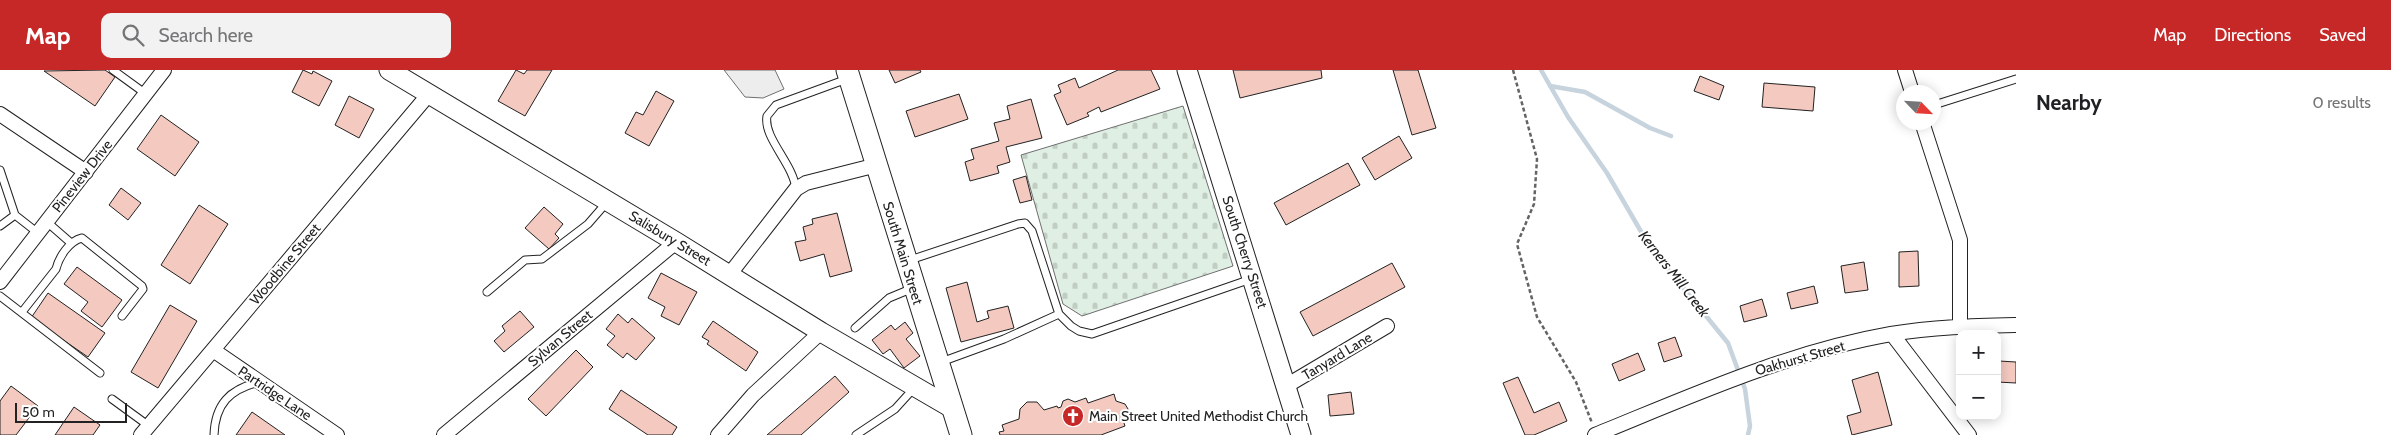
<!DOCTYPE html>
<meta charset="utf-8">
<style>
body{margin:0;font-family:Cabin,sans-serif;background:#f2f2f2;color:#202124}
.controls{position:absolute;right:15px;bottom:15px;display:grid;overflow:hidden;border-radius:10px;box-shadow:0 2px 12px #0003}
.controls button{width:45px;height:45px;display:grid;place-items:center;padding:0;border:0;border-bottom:1px solid #e0e0e0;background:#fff;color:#202124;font:25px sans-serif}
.compass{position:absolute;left:1896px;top:15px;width:45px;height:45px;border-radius:50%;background:#fff;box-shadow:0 2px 12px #0003;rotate:115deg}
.scale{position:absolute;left:15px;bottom:12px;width:112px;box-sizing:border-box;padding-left:5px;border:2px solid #222;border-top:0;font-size:14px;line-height:18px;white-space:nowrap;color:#222;-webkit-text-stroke:4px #fff;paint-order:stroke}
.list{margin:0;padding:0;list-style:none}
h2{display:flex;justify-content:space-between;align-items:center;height:65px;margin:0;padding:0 20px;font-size:21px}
h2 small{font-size:16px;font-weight:400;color:#757577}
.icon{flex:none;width:28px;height:28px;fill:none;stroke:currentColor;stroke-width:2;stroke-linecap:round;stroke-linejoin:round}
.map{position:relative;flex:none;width:2016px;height:365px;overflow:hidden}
header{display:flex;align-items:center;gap:30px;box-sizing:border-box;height:70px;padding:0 25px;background:#c62828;color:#fff}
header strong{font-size:24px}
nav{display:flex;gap:28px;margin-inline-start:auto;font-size:18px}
.search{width:350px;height:45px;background:#f2f2f2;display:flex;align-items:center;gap:12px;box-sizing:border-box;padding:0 18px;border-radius:10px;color:#757577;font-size:19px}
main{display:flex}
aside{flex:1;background:#fff}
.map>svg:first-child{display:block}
.cemetery{fill:url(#cemetery-stones);stroke:#6f6f6f}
.parking{fill:#ededed;stroke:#6f6f6f}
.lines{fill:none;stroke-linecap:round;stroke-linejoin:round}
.stream{stroke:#c7d3dd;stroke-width:4.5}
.building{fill:#f3c9c0;stroke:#222}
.service-casing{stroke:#222;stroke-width:9}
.minor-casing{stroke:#222;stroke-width:16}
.secondary-casing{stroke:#222;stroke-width:21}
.primary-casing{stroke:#222;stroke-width:23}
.path{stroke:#646464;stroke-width:2.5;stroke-dasharray:4 2.5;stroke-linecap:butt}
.service{stroke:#fff;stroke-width:7}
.minor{stroke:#fff;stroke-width:14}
.secondary{stroke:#fff;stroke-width:19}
.primary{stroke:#fff;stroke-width:21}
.labels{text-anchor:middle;stroke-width:4;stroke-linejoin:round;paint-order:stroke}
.street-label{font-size:14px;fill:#222;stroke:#fff}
.poi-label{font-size:14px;fill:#222;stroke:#fff;text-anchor:start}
.water-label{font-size:15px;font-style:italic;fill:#222;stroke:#fff}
</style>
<header>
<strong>Map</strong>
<div class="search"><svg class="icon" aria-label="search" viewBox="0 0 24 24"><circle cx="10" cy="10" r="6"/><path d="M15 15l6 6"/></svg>Search here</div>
<nav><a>Map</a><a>Directions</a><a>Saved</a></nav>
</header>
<main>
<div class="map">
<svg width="2016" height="365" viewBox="0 0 2016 365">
<defs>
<pattern id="cemetery-stones" width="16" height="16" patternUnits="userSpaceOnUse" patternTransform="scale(1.25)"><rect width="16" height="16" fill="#e0efe3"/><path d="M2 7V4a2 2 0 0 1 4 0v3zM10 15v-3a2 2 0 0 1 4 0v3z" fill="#c0cdc2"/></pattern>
</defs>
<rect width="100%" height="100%" fill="#fff"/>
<path class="cemetery" d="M 1183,36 L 1233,196 L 1082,246 L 1063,234 L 1021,85 Z"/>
<path class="parking" d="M 724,0 L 775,0 L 784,19 L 763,28 L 745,27 Z"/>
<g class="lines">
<path class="stream" d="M 1541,0 L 1568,47 L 1607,103 L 1650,177 L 1728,273 L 1745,319 L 1750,356 L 1748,365
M 1550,16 L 1585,22 L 1650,58 L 1671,66"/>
</g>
<path class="building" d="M 105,0 L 115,7 L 95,36 L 44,1 Z
M 303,0 L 312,4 L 313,1 L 332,11 L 319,36 L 292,22 Z
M 516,0 L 524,4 L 527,0 L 552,0 L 525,46 L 498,31 Z
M 889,0 L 920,0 L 921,2 L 895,13 Z
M 1118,0 L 1151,0 L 1160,19 L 1101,42 L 1099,37 L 1087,43 L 1089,46 L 1067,55 L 1054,25 L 1061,22 L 1058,15 L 1075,8 L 1079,18 Z
M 1233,0 L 1321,0 L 1322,8 L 1240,28 Z
M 1393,0 L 1418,0 L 1436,58 L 1412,65 Z
M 1700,6 L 1724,16 L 1719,30 L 1694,21 Z
M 1764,13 L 1815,17 L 1813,41 L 1762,37 Z
M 656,21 L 674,31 L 649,76 L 625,63 L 636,42 L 643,45 Z
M 959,24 L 968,49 L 915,67 L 906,41 Z
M 349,26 L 374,39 L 359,68 L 335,55 Z
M 1031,29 L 1042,68 L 1006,77 L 1010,92 L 997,96 L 999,103 L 970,111 L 965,92 L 974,89 L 971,79 L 999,71 L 994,53 L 1010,49 L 1007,36 Z
M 161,45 L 199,72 L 175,106 L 137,79 Z
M 1399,66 L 1412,88 L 1375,110 L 1362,88 Z
M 1348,93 L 1360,115 L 1286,155 L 1274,133 Z
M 1026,106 L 1032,130 L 1020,133 L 1013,110 Z
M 121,118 L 141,133 L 128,150 L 109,135 Z
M 199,135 L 228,154 L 190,214 L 161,195 Z
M 544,137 L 563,154 L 555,164 L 559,168 L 549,179 L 525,158 Z
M 837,143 L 852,201 L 830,207 L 824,184 L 800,191 L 795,172 L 806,170 L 803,157 L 813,154 L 812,149 Z
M 1918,181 L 1919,216 L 1899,217 L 1899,182 Z
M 1864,192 L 1868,220 L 1845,223 L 1841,196 Z
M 1392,193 L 1405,217 L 1313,266 L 1300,242 Z
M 77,197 L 122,230 L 102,257 L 81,241 L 88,232 L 64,214 Z
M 661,203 L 697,222 L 679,255 L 661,246 L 665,237 L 648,228 Z
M 967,212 L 977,252 L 989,248 L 987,241 L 1008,236 L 1014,258 L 961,272 L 946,218 Z
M 1814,216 L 1818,233 L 1791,239 L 1787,223 Z
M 48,223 L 105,263 L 88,287 L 31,248 Z
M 1762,229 L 1767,246 L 1744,252 L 1740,236 Z
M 170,235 L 197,251 L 158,318 L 131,302 Z
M 520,241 L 534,257 L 504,282 L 494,271 L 505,261 L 502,256 Z
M 618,244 L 628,253 L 632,248 L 655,268 L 636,290 L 627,283 L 623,288 L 607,275 L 615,266 L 606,259 Z
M 713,251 L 758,282 L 746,301 L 707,274 L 709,271 L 702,267 Z
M 905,252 L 913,263 L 906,269 L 920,286 L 904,298 L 890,279 L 883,284 L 872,270 L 891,255 L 895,260 Z
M 1675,267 L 1682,286 L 1664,292 L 1658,273 Z
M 576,280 L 593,297 L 546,346 L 528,329 Z
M 1638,283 L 1645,300 L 1619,311 L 1612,294 Z
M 1999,291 L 2016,292 L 2016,313 L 1997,312 Z
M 1878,302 L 1892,355 L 1852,365 L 1847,346 L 1861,342 L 1852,310 Z
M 835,306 L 849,322 L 801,365 L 767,365 Z
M 1518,307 L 1534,343 L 1559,332 L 1567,351 L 1534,365 L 1525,365 L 1503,313 Z
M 11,316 L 38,336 L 16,365 L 0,365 L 0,331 Z
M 621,320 L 677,357 L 672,365 L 648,365 L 609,339 Z
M 1351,322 L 1354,344 L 1330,346 L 1328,325 Z
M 1114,324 L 1116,331 L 1125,334 L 1128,339 L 1127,349 L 1124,353 L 1125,356 L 1101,365 L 1000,365 L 999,362 L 1004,361 L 1002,355 L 1019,349 L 1020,339 L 1027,332 L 1037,332 L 1044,340 L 1057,336 L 1058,338 L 1061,337 L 1063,331 L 1068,329 L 1075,332 L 1086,328 L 1088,333 Z
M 74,337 L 100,355 L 93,365 L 55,365 Z
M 252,342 L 285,365 L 236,365 Z"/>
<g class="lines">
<g class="service-casing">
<path id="service" d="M 113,0 L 146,24
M 1934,35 L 2016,9
M 0,100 L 15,145 L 38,163
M 796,119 C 793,93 763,68 767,46 L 776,35 L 847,9
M 47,152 L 71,173
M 0,156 L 15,145
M 910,190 L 1018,154 L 1025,153 L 1032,161 L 1059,244 L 1071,256 L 1079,261 L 1092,264 L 1251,209
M 487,222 L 525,190 L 542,189 L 588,154 L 608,131
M 0,226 L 100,303
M 22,242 L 56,199 C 59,187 69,171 82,168 L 142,216 L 143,219 L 122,246
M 855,258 L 889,228 L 913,218
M 941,292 L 1004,269 L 1059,244
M 112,329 L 149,356
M 214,365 C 215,334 230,319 259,312
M 856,365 L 895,339 L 915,317"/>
</g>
<g class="minor-casing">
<path id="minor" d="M 1905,0 L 1912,22
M 0,44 L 86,102
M 1922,52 L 1960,170 L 1960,257
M 729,205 L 796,119 L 806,113 L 877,95
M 0,212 L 164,0
M 1892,264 L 1969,365
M 213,280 L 337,365
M 1286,316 L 1387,256
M 141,365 L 429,24
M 444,365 L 676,172
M 718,365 L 753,325 L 821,262
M 1595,365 C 1691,326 1788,282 1891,264 C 1932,257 1975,256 2016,255"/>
</g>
<g class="secondary-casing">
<path id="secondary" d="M 389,0 L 676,172 L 821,262 L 950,337
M 1187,0 L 1301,365"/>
</g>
<g class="primary-casing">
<path id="primary" d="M 847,0 L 961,365"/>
</g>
<path class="path" d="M 1513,0 L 1537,89 L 1534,134 L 1517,174 L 1537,247 L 1576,312 L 1592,353"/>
<use href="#service" class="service"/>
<use href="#minor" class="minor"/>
<use href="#secondary" class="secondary"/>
<use href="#primary" class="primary"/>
</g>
<defs>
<g id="church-disc" transform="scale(1.125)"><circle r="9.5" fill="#c62828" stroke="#fff"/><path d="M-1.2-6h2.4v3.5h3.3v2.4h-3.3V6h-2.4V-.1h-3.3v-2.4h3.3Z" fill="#fff"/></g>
</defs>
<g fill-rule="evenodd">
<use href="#church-disc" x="1073" y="346"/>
</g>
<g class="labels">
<g class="street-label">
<text transform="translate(82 106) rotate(-52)" y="5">Pineview Drive</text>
<text transform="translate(670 168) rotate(31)" y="5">Salisbury Street</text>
<text transform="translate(1245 182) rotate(72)" y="5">South Cherry Street</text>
<text transform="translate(903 183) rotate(73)" y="5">South Main Street</text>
<text transform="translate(285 194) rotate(-50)" y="5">Woodbine Street</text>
<text transform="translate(560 268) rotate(-40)" y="5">Sylvan Street</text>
<text transform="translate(1337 286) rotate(-31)" y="5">Tanyard Lane</text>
<text transform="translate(1800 288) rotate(-16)" y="5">Oakhurst Street</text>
<text transform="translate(275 323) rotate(34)" y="5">Partridge Lane</text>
</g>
<g class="poi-label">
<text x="1089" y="351">Main Street United Methodist Church</text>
</g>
<g class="water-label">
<text transform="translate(1674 204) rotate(52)" y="5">Kerners Mill Creek</text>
</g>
</g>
</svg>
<div class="controls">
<button>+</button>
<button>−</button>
</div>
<svg class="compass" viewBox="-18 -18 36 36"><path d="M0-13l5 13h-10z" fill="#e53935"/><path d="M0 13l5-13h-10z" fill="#757577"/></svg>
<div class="scale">50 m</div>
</div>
<aside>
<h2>Nearby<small>0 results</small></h2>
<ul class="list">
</ul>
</aside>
</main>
